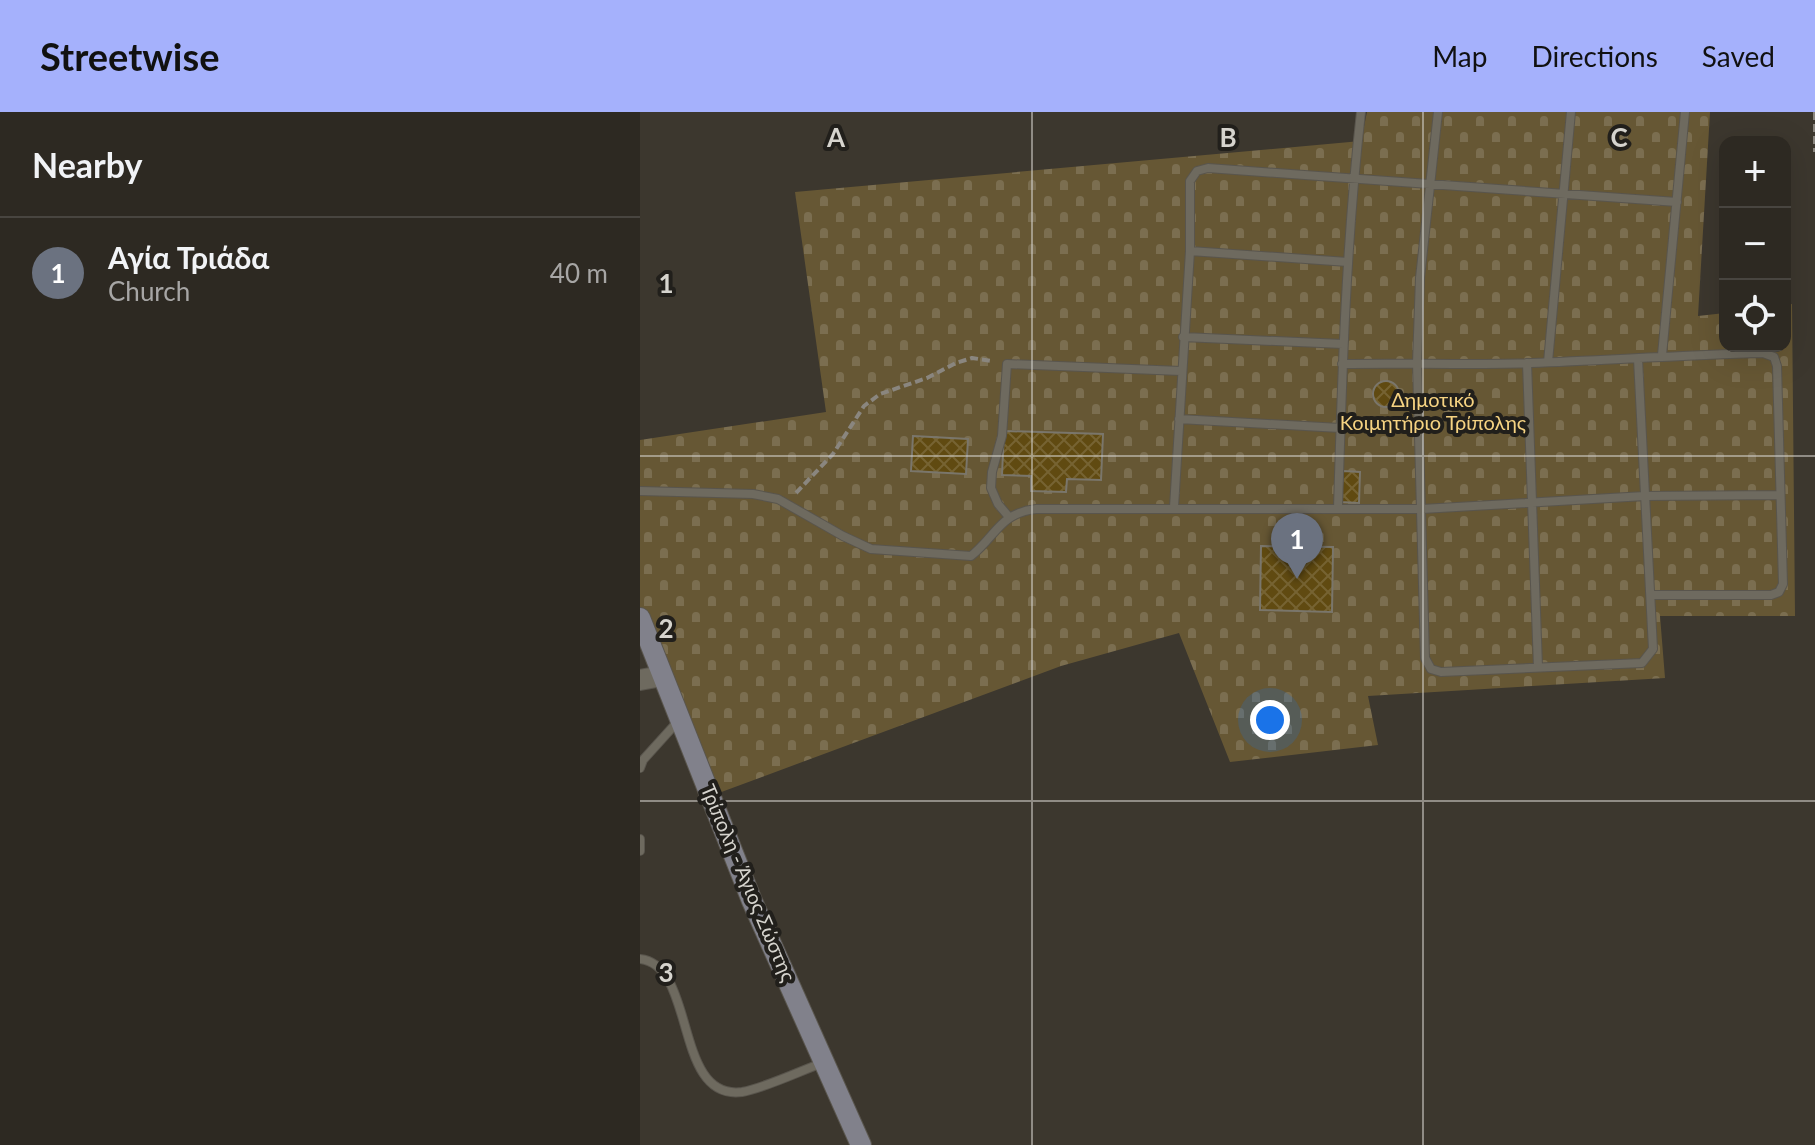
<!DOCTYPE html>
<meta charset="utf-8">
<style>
body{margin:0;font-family:Lato,sans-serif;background:#35312a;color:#f1f3f6}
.controls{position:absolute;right:24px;top:24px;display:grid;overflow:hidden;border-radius:16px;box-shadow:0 8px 32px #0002}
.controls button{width:72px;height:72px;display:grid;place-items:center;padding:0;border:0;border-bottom:2px solid #484540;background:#2d2922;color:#f1f3f6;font:40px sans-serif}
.you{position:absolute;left:630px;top:608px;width:28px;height:28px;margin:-20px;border:6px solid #fff;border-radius:50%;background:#1a73e8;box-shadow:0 0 0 12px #1a73e833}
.badge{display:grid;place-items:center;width:52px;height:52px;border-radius:50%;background:#a5b1fc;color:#fff;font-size:26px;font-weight:700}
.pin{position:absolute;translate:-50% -66px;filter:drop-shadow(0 2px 4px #0008)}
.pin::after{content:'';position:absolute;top:42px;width:28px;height:24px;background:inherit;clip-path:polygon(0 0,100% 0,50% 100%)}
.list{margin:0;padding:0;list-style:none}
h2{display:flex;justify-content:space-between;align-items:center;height:104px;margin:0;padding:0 32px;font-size:34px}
h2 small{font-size:26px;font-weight:400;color:#a7a6a5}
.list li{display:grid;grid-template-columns:52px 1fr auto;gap:24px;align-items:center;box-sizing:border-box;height:112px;padding:0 32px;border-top:2px solid #484540}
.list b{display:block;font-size:30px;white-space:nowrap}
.list p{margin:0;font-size:26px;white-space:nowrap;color:#a7a6a5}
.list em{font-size:26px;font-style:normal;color:#a7a6a5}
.icon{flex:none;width:44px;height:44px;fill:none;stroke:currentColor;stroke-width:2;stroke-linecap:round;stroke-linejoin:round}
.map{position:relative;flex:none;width:1175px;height:1033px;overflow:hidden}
header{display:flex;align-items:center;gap:48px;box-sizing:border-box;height:112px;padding:0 40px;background:#a5b1fc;color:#111}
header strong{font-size:38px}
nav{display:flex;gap:44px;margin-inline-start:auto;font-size:28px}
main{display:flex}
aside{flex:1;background:#2d2922}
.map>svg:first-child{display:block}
.cemetery{fill:url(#cemetery-stones)}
.building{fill:url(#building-cross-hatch);stroke:#7a766b;stroke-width:2}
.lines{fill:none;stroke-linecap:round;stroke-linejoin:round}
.service-casing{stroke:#59554d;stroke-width:10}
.tertiary-casing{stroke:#59554d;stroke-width:22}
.secondary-casing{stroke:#59554d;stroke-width:22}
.path{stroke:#8a867f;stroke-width:4;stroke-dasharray:8 4;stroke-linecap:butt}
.service{stroke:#6e6a5f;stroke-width:8}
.tertiary{stroke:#6e6a5f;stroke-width:20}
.secondary{stroke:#81818b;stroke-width:20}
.grid{fill:none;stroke:#d6d4ce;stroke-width:2;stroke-opacity:0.55}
.labels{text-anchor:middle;stroke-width:8;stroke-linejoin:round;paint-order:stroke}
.park-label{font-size:20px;fill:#f6d382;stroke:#211f1b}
.street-label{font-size:20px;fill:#d6d4ce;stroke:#211f1b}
.grid-label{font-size:26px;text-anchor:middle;font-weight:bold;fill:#d6d4ce;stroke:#211f1b;stroke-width:8;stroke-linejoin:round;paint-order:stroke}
</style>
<header>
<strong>Streetwise</strong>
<nav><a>Map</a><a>Directions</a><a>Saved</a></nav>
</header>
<main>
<aside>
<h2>Nearby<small></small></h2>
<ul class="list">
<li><span class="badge" style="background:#6b7280">1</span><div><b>Αγία Τριάδα</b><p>Church</p></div><em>40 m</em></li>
</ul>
</aside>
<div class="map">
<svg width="1175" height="1033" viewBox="0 0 1175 1033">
<defs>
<pattern id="cemetery-stones" width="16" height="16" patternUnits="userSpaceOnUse" patternTransform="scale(2)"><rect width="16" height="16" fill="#665734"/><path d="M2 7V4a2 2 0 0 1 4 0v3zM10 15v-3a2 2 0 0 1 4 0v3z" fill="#7b6e50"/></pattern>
<pattern id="building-cross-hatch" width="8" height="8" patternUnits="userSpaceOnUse" patternTransform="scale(2)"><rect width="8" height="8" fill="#604a11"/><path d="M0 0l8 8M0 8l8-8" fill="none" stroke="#766332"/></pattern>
</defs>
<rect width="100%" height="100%" fill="#3c372e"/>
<path class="cemetery" d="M 727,0 L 1070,0 L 1058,204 L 1085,201 L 1085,234 L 1145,234 L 1145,193 L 1152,192 L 1155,504 L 1020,504 L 1025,566 L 728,584 L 738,633 L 590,650 L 539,521 L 421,554 L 76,682 L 0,498 L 0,328 L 186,300 L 155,80 L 721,29 Z"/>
<path class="building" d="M733 282a13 13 0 1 1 26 0a13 13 0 1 1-26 0Z
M 364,319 L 463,322 L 461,368 L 427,367 L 426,380 L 391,379 L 391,364 L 362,363 Z
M 273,324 L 328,327 L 326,362 L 271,359 Z
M 703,359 L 720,360 L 719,391 L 701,390 Z
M 621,434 L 693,435 L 692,500 L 620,498 Z"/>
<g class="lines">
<g class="service-casing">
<path id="service" d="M 798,0 L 780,166 L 777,251 L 785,546 L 791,557 L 801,560 L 1002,551 L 1013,537 L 998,247
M 550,139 L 708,150
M 543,225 L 703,232
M 1022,243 L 1045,0
M 908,250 L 931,0
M 887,251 L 898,555
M 702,252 C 765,251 828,253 891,251 C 969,248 1046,243 1123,241 L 1134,245 L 1137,254 L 1143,472 L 1139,480 L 1131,483 L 1011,483
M 539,307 L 700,316
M 0,379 L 113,382 L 138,387 L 203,424 L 231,437 L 331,444 C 356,424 360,401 396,397 L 782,397 L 1005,384 L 1140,383
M 534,395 L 550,139 L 550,69 L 557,59 L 568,56 L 1037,90
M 698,396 C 702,264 706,132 721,0
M 369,405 L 358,392 L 351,376 L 352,360 L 362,324 L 367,252 L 541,259
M 0,656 L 3,648 L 40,607
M 0,727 L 0,739
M 0,847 C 57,853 33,989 102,980 C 125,976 162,958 185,950"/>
</g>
<g class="tertiary-casing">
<path id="tertiary" d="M 0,568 L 22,564"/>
</g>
<g class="secondary-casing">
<path id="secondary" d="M 0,506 L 112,789 L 221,1033"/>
</g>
<path class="path" d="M 1175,0 L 1175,40
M 156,381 L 193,342 L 224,294 L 240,282 L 287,266 L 316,251 L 332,246 L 352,249"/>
<use href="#service" class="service"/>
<use href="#tertiary" class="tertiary"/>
<use href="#secondary" class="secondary"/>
</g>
<path class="grid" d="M 392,0 L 392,1033M 783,0 L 783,1033M 0,344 L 1175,344M 0,689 L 1175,689"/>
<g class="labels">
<g class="park-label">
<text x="793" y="295">Δημοτικό<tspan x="793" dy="23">Κοιμητήριο Τρίπολης</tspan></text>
</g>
<g class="street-label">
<text transform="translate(108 771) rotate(67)" y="7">Τρίπολη - Άγιος Σώστης</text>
</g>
</g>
<g class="grid-label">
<text x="196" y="35">A</text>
<text x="588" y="35">B</text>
<text x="979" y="35">C</text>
<text x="26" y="181">1</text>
<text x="26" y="526">2</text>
<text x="26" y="870">3</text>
</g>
</svg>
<div class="controls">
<button>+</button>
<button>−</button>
<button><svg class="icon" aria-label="locate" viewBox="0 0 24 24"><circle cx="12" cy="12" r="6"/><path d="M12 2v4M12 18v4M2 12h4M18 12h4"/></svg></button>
</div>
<div class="you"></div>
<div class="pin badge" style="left:657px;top:467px;background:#6b7280">1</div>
</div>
</main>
